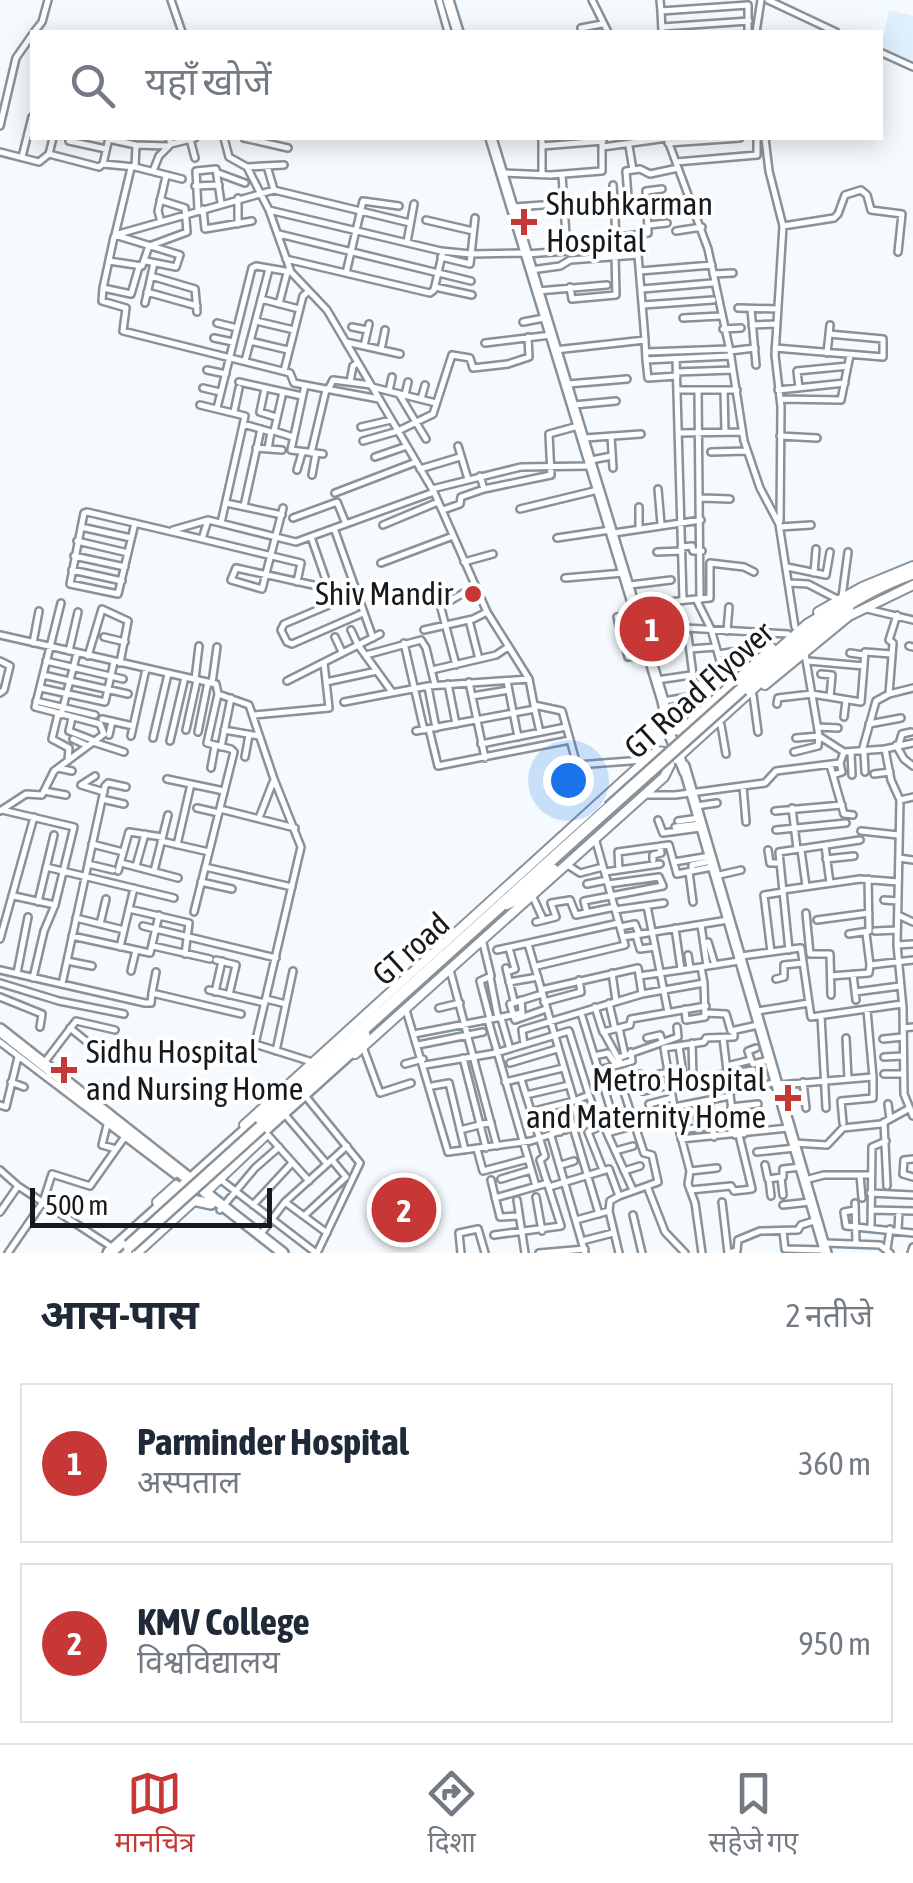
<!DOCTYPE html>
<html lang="hi">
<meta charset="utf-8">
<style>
body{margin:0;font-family:"Asap Condensed","Noto Sans Devanagari",sans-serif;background:#f2f2f3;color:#1f2937}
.scale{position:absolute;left:30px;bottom:25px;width:242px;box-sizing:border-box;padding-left:10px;border:5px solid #171a1d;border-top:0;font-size:28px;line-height:35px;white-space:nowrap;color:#171a1d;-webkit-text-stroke:8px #fff;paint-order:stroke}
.you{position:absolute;left:568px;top:780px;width:35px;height:35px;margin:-25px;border:8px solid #fff;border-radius:50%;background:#1a73e8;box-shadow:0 0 0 15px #1a73e833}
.badge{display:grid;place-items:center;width:65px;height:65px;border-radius:50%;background:#c63735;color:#fff;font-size:32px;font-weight:700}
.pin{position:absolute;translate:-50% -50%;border:5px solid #fff;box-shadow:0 2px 10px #0006}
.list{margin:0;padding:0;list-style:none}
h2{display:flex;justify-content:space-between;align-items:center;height:130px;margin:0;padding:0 40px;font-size:42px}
h2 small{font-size:32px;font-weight:400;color:#747a83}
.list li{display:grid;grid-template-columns:65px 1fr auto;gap:30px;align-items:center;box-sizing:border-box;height:160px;margin:0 20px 20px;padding:0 20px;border:2px solid #e0e1e3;border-radius:0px}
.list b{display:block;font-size:38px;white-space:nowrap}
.list p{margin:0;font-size:32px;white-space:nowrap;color:#747a83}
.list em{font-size:32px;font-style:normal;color:#747a83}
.icon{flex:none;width:55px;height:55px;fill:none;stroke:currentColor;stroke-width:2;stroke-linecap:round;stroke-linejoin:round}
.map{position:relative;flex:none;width:913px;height:1253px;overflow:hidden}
.search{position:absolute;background:#fff;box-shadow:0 5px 25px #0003;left:30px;right:30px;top:30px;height:110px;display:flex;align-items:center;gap:25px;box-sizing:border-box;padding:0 35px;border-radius:0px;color:#747a83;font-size:38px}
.sheet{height:490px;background:#fff}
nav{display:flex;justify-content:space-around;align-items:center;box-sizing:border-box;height:140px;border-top:2px solid #e0e1e3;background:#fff;font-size:28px;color:#747a83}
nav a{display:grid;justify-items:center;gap:5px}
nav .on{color:#c63735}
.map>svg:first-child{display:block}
.built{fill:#dff0fc}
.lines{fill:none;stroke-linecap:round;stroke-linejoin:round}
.minor-casing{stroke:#899298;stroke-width:10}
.tertiary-casing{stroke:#899298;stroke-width:12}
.secondary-casing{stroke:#899298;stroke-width:14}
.trunk-casing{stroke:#899298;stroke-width:16}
.minor{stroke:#fff;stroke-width:5}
.tertiary{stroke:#fff;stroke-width:8}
.secondary{stroke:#fff;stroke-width:9}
.trunk{stroke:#fff;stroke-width:11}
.trunk-bridge-casing{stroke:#899298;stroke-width:16;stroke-linecap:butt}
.trunk-bridge{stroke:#fff;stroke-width:11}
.poi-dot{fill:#c63735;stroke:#fff;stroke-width:4}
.labels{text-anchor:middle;stroke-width:8;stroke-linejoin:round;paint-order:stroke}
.poi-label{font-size:32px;fill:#171a1d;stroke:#fff;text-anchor:start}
.street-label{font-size:32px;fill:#171a1d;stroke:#fff}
</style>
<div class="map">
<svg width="913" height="1253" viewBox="0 0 913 1253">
<rect width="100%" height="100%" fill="#f4fafe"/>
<path class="built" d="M 889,10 L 913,16 L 913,63 L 881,47 Z
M 393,1183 L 430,1198 L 417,1235 L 378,1222 Z"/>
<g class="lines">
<g class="minor-casing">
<path id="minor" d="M 171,0 L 182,32
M 439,0 L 448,32
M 592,0 L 608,32
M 660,0 L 661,11 L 748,5 L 748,32
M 768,0 L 836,32
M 661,11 L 662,32
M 662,27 L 749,21
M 581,28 L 602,24
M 34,32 L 42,22 L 48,0
M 756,32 L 761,0
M 880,52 L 913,67
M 0,126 L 16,58 L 32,35
M 224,138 L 229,157 L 247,167 L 269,210 L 291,272 L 327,310 L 434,492 L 487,612 L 529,679 L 534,705 L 562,711 L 577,765 L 643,760
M 244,138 L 288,148
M 542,138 L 542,175
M 667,138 L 708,249 L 730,351 L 744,441 L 760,488 L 779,524 L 795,627
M 765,138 L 769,171 L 783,226 L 775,355 L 781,407 L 780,521
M 108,139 L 136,145 L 168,146
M 190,139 L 195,158
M 69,141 L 106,149
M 668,143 L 740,138
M 171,144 L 195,138
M 542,146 L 603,141
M 629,146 L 633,170
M 603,147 L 667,138
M 0,152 L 39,162 L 49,154 L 99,167 L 103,164 L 135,167 L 182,179
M 49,154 L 53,138
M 22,157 L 32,117
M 676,162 L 757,155 L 757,138
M 103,164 L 109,138
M 267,166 L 274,190
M 135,167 L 136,145
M 247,167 L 284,165
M 153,171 L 159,156 L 171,144 L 169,138
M 218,173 L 245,183
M 502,173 L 551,175 L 602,171 L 602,138
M 562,175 L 566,235
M 613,185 L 614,200
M 195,186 L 219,185
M 628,197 L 626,171 L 640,169 L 650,174 L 678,168
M 514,207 L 614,200 L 616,237
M 647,208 L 646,191 L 662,189
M 203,209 L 205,229 L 252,221
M 198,210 L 196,171 L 216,169 L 221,203
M 269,210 L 441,251 L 471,254 L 526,253
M 426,220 L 473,231
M 161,222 L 158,211 L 166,176
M 238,224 L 238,198
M 649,225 L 667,223
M 783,226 L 834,218 L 838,214 L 845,195 L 861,190 L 867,195 L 871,210 L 902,214 L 898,252
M 676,231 L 702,227
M 279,234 L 471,281
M 115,235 L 131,168
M 114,237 L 103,288 L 131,294 L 139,267
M 407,242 L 414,204
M 152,245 L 187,232 L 185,208 L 160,200
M 526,254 L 583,250
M 441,257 L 470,264 L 475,218
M 605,257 L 607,239 L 648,233 L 647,208 L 692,202
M 286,259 L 430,293 L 434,290 L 443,251
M 109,261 L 142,266 L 149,246
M 146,261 L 176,267 L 180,255 L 115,235 L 274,190 L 410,223
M 531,270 L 560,266 L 570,260 L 638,255 L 645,340
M 640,271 L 712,265
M 346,273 L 363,201 L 399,206
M 713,274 L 733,273
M 151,276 L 195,289 L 197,312
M 435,287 L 472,295
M 570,287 L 572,299 L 616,295 L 615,256
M 103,288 L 102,301 L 126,308 L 123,331 L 290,373 L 294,383 L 379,399
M 642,289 L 712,283
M 538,291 L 607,285
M 147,292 L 197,306
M 261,299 L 299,309
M 145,303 L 154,263
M 279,304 L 287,273
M 643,305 L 713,300
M 738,308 L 778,309
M 751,309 L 756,365
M 683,318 L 720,316
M 256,321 L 294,330
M 523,322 L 544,318
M 217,323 L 237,328
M 752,325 L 777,324
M 352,327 L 367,330
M 723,329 L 741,328
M 214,338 L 233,342
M 250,341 L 288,350
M 346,342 L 400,354
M 485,343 L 551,335
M 364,346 L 369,324
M 775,348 L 883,357 L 883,339 L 829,334
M 381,350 L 385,330
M 555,350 L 645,340 L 646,360
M 730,351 L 755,348
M 647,352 L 729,349
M 827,353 L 830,325
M 676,359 L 683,599
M 245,361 L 269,269
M 207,370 L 226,374
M 284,371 L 303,296 L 309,291
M 676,372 L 733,370
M 677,376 L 648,378 L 646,360 L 731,356
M 239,382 L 302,396
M 350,382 L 353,366 L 357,363
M 568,384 L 627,379
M 305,385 L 291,450 L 323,454
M 372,387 L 436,403
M 203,388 L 220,392
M 265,388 L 260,412 L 276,417
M 799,388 L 797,371 L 848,366
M 328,390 L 333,380 L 371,385
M 677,390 L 737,390
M 698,390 L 700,600
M 724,390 L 725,432
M 778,390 L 845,383
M 389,391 L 392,377
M 283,392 L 274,431 L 293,437
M 399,394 L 426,439
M 405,395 L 408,382
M 421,399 L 425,385
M 780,399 L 841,400 L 850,355
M 200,405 L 245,416 L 221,523
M 574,405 L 616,401
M 217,408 L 252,268 L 256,266 L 291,272
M 234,412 L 239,388
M 243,424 L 271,432 L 268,449
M 361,427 L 391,420
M 679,433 L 742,432
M 611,436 L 613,468
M 780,436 L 817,438
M 585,438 L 641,434
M 363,441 L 398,431 L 433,414 L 452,355 L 470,358 L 473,368 L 508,364 L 529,357 L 528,337
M 458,446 L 468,479
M 256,448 L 282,450
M 711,452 L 747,451
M 311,453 L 326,390
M 375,457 L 407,446
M 591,460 L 612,456
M 420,469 L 460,457
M 297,470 L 302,453
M 312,475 L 316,453
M 480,476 L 484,489 L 551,475 L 549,434 L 578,426
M 432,489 L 521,467 L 590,466
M 658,489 L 661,524
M 335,493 L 416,462
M 701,498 L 730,499
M 226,503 L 282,515
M 244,506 L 261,429
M 639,507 L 639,527
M 283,508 L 262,589 L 231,580 L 236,568 L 313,585
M 520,509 L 598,490
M 443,510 L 460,504 L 461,497 L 484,489
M 293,518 L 337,502 L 346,524
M 135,523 L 118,594 L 70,584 L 84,513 L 87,512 L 202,539
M 383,525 L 438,502
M 81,527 L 131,538
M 780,527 L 811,525
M 334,528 L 373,638
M 173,530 L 208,520
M 614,533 L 701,520
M 311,537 L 334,603
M 557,538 L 610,530
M 77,541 L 128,553
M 681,547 L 692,546 L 693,551 L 702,551
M 657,552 L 682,551
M 74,556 L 125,567
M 464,562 L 493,554
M 381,563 L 453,536
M 787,567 L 826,575 L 830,552
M 72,570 L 122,581
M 814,573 L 816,549
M 565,578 L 623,573
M 297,582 L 301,563 L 202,539 L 208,520 L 296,542 L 434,492
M 790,583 L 808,584 L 837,599
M 630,585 L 671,580
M 437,593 L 456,665
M 355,594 L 284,624 L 281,630 L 287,642 L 292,644 L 363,613
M 842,597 L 848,552
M 699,599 L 710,598 L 710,563 L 744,567 L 754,572
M 441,606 L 474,587
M 633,606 L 696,599 L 711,629 L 727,686
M 867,609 L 913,620
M 635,612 L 617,617 L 620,629 L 668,627 L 788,634
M 469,620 L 479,659
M 351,630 L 358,645 L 392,692
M 424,630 L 473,619 L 487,612
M 727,631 L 729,607
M 0,635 L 216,684 L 218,694 L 249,705 L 274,779 L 301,847 L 255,1044 L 312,1062
M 642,636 L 624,641 L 628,657 L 649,654
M 688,636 L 698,714
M 104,637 L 125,642
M 335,637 L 342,652
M 33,643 L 39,611
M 404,643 L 424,730
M 909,646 L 913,647
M 690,649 L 716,647
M 69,651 L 78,612
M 850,653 L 864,655
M 718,654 L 745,650
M 805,654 L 819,736 L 844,752 L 885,749 L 891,780 L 900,800 L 897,945 L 903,1008 L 904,1094 L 913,1116
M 366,655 L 421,640 L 426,648 L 435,685
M 88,656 L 102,609 L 128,621 L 120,663
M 0,661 L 10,666 L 4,690 L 0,693
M 46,661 L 123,679
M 808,661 L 864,666
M 432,670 L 496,655 L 508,647
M 821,674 L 832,675 L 830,697
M 43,675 L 128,694
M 195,679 L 199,646
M 657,680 L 691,675
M 287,681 L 380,634
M 507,681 L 518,737
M 326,682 L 377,671
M 469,682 L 485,758
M 212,683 L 217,647
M 448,684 L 456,724
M 428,687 L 436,728
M 41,688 L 105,702 L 114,662
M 889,694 L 893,643 L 889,640 L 897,615
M 753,695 L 758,732
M 472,696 L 509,690
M 36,701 L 95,715
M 663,701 L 694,696
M 344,702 L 428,686 L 529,679
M 777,704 L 778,698 L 812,694 L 861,702 L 865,652 L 891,654
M 534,706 L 540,732
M 58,714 L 52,739 L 69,748 L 68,761
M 61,715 L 77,653
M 254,715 L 329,708 L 324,663
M 844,717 L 846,700
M 72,718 L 69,731 L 95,741
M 102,719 L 133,726
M 869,724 L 901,718
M 721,725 L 726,754
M 818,727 L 838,728
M 429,729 L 438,766 L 570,740
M 186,730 L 197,680
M 224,730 L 259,736
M 416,731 L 535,709
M 198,732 L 208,682
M 109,735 L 112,721
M 131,736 L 146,669
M 153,738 L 168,674
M 73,739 L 88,746
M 170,741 L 185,677
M 93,742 L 124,752
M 481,744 L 566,727
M 899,744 L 902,734 L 911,732
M 896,745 L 904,759 L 913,766
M 221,747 L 231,698
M 885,749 L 913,743
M 862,751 L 876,701 L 889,694 L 913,688
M 794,752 L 818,746 L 819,736 L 796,738
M 864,752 L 865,772
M 851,753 L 852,775
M 245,757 L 249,735
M 830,765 L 844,814 L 853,815
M 58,768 L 72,771
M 211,768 L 215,746
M 836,774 L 842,772 L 840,763 L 844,752
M 874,774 L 890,772
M 95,776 L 81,785 L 104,792
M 167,779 L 224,791
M 743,786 L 746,822
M 44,791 L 66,795
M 646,795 L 675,795 L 765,783 L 776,771 L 840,763
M 102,799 L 124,804
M 900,800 L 913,797
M 696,806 L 717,803
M 197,808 L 219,813
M 792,808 L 797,849
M 220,809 L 295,828
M 2,810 L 74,827 L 55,905 L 14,896
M 0,811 L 26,794 L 42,795 L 54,771 L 104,734 L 100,724 L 35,707 L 61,603
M 775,811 L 842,805
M 259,818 L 273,782
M 658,820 L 663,833 L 700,828
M 678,821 L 699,818
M 675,827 L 701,824
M 776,830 L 846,823
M 861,831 L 898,835
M 161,841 L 209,852
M 92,844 L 123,852
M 177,845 L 191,784
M 825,846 L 830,883
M 768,850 L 770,863 L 779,863
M 801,850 L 806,886
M 899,858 L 913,860
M 826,859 L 854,856
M 653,860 L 653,855 L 661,853 L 660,846
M 674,862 L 710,856
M 121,863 L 178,878
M 88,864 L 113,870
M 566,864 L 580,873 L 603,867
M 136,866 L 145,834
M 46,867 L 174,898
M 205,867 L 292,887
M 619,870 L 618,852 L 669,845 L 677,874 L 712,867
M 118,871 L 129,832 L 162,837
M 154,871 L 168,815
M 692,871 L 692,865 L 711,861
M 605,872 L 660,864
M 689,872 L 693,902
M 715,876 L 741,870
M 201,882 L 232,889
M 587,884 L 607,880
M 783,890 L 860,879 L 898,882
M 532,895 L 543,919
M 884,900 L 898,901
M 38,902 L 54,835
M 647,906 L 668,1012
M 129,909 L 189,923 L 185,954
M 615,910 L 664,903
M 194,912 L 234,752 L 231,749 L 207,743 L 218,694
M 587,913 L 584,901 L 663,886 L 659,877 L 608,884
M 806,913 L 810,954 L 830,954 L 831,995
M 898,915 L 913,922
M 76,918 L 124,930
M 817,920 L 869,913
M 536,922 L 556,917 L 551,903 L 570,900 L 576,915 L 615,907
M 100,924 L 106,899
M 701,925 L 707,966
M 143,926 L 276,958
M 620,927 L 635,924 L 639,934
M 675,928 L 681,969
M 875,931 L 897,930
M 866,933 L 870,965 L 913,960
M 849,934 L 869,931 L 868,879
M 636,935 L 640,949 L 655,947
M 72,936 L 150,953 L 159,915
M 623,937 L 728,920
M 0,939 L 34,817
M 482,939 L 491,976 L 480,981 L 490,1019
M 708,942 L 715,965
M 528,944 L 574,1101 L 589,1095 L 600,1126 L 605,1126 L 607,1133
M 897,945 L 913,944
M 153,946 L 210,959
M 120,947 L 134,888
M 801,948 L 811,1017 L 902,1004
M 497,950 L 619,923
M 789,950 L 779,852 L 860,840
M 771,952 L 764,895 L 783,892
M 688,955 L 690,968
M 741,956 L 800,948
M 216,960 L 236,965 L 229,995
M 67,961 L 92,966
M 537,966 L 625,945 L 595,838
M 506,968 L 514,1001
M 0,970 L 145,1003 L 151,1003 L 152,993 L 241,1014
M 450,970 L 497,1146
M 131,971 L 136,950
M 507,972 L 515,969 L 509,948
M 17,973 L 28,917
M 612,973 L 616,1001
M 853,974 L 856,1000
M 639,976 L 701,967
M 831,976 L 869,973 L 870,965
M 490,977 L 498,1018
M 33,978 L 44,931 L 55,905
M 776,979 L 784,977 L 784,965 L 803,963
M 509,982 L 538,977
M 0,983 L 59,1001 L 124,1014
M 62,984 L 105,786 L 108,783 L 126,787
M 209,990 L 265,1003
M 541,990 L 638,968 L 642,994
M 215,992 L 222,961
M 855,992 L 900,986
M 152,993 L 156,972
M 542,994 L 510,1004 L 515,1020 L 546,1009
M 0,997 L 42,1014 L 40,1027
M 266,999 L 286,1004
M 544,1002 L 581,992 L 579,980
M 609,1003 L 615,1029
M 595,1007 L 602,1029 L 621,1064
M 439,1008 L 460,1003
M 685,1009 L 686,1020 L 705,1017 L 704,983
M 406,1010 L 448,1152 L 531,1141 L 573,1127 L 599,1214
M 757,1011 L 809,1003
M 581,1013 L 617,1130
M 706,1013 L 726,1014 L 731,1031 L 758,1025
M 821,1016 L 826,1108
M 501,1018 L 510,1049
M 488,1020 L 536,1186
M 70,1028 L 91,1045
M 619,1028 L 625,1055
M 903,1028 L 913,1027
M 603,1032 L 630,1025 L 631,1019 L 706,1006
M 414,1034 L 522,1013 L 521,1000
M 647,1038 L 660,1035 L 662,1041
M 723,1038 L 735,1135
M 846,1038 L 848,1079
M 883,1039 L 903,1037
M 0,1042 L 175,1175
M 692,1043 L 693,1078
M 524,1044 L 522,1030 L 642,994 L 704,983 L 701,967 L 739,961
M 418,1045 L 483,1032
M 679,1046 L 685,1088
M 363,1047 L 380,1093 L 411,1083
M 664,1048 L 704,1042 L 706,1038 L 734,1037 L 734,1031
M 664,1048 L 674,1107
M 276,1051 L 293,971
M 594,1056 L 608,1053 L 616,1065
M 884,1057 L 903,1056
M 463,1058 L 486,1148
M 618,1058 L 678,1037 L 677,1027
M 751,1060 L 748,1051 L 756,1048
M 44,1063 L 76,1021 L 115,1030
M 510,1063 L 557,1049
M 405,1064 L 423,1059
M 425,1065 L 496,1053 L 569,1031 L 589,1095
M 727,1066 L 751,1060 L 753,1064 L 768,1060
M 599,1070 L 632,1061 L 631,1052
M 884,1074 L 903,1074
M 639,1080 L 643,1091 L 670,1085
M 683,1080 L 753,1070
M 11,1082 L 24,1087
M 505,1082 L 563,1068
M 803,1082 L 806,1108
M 621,1083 L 644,1153 L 652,1155 L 658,1182 L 647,1186
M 779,1085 L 873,1077 L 867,1010
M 432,1086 L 449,1083 L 465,1150
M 604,1089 L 640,1074 L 643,1078 L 668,1072
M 671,1090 L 709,1084
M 729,1090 L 757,1088 L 775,1082
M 526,1095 L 569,1085
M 307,1098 L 360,1163 L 317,1253
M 709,1100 L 714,1137
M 695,1103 L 699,1128
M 888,1104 L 890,1119
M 0,1105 L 6,1107 L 18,1057
M 741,1106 L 744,1134
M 731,1107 L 758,1104
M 568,1111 L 573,1127
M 530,1112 L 574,1101
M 561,1114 L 566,1130
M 675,1114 L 690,1171 L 688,1184 L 695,1203 L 702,1253
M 287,1117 L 327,1164
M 554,1117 L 560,1132
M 580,1117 L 595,1112
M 654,1118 L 649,1104 L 672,1098
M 843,1123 L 841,1101 L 873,1098 L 873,1077
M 884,1123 L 887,1186
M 107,1125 L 102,1145 L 116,1149
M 600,1126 L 588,1132 L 603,1170
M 460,1130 L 491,1122
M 679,1130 L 713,1126
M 267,1134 L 309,1181
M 551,1136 L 585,1253
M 681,1139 L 788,1128
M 794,1143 L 827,1145 L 843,1128 L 881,1124 L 910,1108
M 477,1149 L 483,1171 L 528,1159
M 615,1151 L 633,1146
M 757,1152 L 795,1148
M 913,1159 L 904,1160 L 903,1174 L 913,1177
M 332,1160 L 346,1177
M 561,1165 L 574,1161
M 765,1165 L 768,1179 L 783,1177 L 783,1169 L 801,1167
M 0,1170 L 18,1186 L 110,1246
M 624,1171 L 640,1166
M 690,1171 L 717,1168
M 860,1175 L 862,1198
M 781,1178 L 783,1195
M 501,1179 L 531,1170
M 769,1179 L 771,1196
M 221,1180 L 316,1253
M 491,1180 L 500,1217 L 519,1216
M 805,1180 L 824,1175 L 869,1175
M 549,1187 L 609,1169 L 619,1196 L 610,1201 L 609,1211 L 619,1253
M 633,1190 L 607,1133 L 675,1114 L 674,1107 L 730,1096
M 690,1190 L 731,1186 L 734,1191 L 752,1189 L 739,1135
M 870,1193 L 913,1195
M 619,1196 L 647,1186 L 665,1232 L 685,1253
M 536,1197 L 542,1231
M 495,1198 L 548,1183
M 517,1200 L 525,1253
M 285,1202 L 327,1233
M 722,1202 L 728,1253
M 855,1203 L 856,1243
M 253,1205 L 292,1163
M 783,1205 L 810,1202
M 220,1210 L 255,1168 L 279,1147
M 855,1210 L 844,1212 L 846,1226 L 913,1233
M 871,1210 L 913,1211
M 0,1212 L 18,1186
M 633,1215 L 642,1253
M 304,1216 L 346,1177
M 576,1220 L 609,1211
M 871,1227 L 872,1147 L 886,1141
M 898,1229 L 899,1211
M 783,1231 L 785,1249 L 824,1250
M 260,1235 L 285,1202 L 347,1146
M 494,1235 L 561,1226 L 540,1160 L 545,1156 L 521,1079
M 582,1241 L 613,1233
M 824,1243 L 880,1245 L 890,1253
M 887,1249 L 890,1229
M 8,1253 L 43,1202 L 52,1174 L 90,1186 L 124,1138
M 461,1253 L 459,1233 L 478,1229 L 485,1253
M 539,1253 L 585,1249
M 729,1253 L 737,1251 L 738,1240 L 760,1231 L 798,1230 L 801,1225 L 817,1220
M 911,1253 L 913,1247"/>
</g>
<g class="tertiary-casing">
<path id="tertiary" d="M 818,612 L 862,587 L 913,566
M 765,685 L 849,616 L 913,585
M 730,692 L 807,624 L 827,612
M 682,735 L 686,726 L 772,648
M 676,759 L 811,637 L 849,608
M 507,905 L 517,900 L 554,869
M 355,1054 L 664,777 L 670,765
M 244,1125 L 646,760 L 657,751 L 664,752
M 205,1193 L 264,1137
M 157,1202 L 176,1185
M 137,1253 L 195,1200"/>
</g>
<g class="secondary-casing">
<path id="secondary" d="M 448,0 L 458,32
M 491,138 L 663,701 L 670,735 L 685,772
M 672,729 L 683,731
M 684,766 L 826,1253
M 200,1188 L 283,1253
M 188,1199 L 211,1204"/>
</g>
<g class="trunk-casing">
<path id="trunk" d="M 742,689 C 794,641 845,597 913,573
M 0,1030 L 193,1182
M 258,1124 L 609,808
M 255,1138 L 356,1047 L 364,1035
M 109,1253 L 262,1116"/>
</g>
<use href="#minor" class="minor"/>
<use href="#tertiary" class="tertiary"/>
<use href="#secondary" class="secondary"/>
<use href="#trunk" class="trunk"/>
<g class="trunk-bridge-casing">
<path id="trunk-bridge" d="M 609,808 L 742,689
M 129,1246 L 261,1127"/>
</g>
<use href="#trunk-bridge" class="trunk-bridge"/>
</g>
<g class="poi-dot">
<path d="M519 207h10v10h10v10h-10v10h-10v-10h-10v-10h10z"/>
<circle cx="473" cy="594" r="10"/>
<path d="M59 1055h10v10h10v10h-10v10h-10v-10h-10v-10h10z"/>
<path d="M783 1083h10v10h10v10h-10v10h-10v-10h-10v-10h10z"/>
</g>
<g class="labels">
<g class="poi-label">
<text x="546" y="215">Shubhkarman<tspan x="546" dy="37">Hospital</tspan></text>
<text x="453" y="605" text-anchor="end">Shiv Mandir</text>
<text x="86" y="1063">Sidhu Hospital<tspan x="86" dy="37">and Nursing Home</tspan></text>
<text x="766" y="1091" text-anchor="end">Metro Hospital<tspan x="766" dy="37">and Maternity Home</tspan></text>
</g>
<g class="street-label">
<text transform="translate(699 690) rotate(-42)" y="11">GT Road Flyover</text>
<text transform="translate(411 949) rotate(-42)" y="11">GT road</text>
</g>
</g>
</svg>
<div class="scale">500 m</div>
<div class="you"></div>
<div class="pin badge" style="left:652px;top:629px">1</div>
<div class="pin badge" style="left:404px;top:1210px">2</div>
<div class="search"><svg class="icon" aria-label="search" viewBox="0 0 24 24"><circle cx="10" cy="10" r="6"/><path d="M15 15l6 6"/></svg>यहाँ खोजें</div>
</div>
<section class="sheet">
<h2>आस-पास<small>2 नतीजे</small></h2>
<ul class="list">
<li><span class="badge">1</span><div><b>Parminder Hospital</b><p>अस्पताल</p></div><em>360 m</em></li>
<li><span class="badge">2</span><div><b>KMV College</b><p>विश्वविद्यालय</p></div><em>950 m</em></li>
</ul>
</section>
<nav>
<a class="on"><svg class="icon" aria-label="map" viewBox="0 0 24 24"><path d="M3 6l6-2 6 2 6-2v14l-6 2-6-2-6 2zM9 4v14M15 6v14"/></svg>मानचित्र</a>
<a><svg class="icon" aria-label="directions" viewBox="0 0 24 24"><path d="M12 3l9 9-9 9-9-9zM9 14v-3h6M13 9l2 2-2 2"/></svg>दिशा</a>
<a><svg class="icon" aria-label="saved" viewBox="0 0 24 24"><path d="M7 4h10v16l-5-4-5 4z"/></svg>सहेजे गए</a>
</nav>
